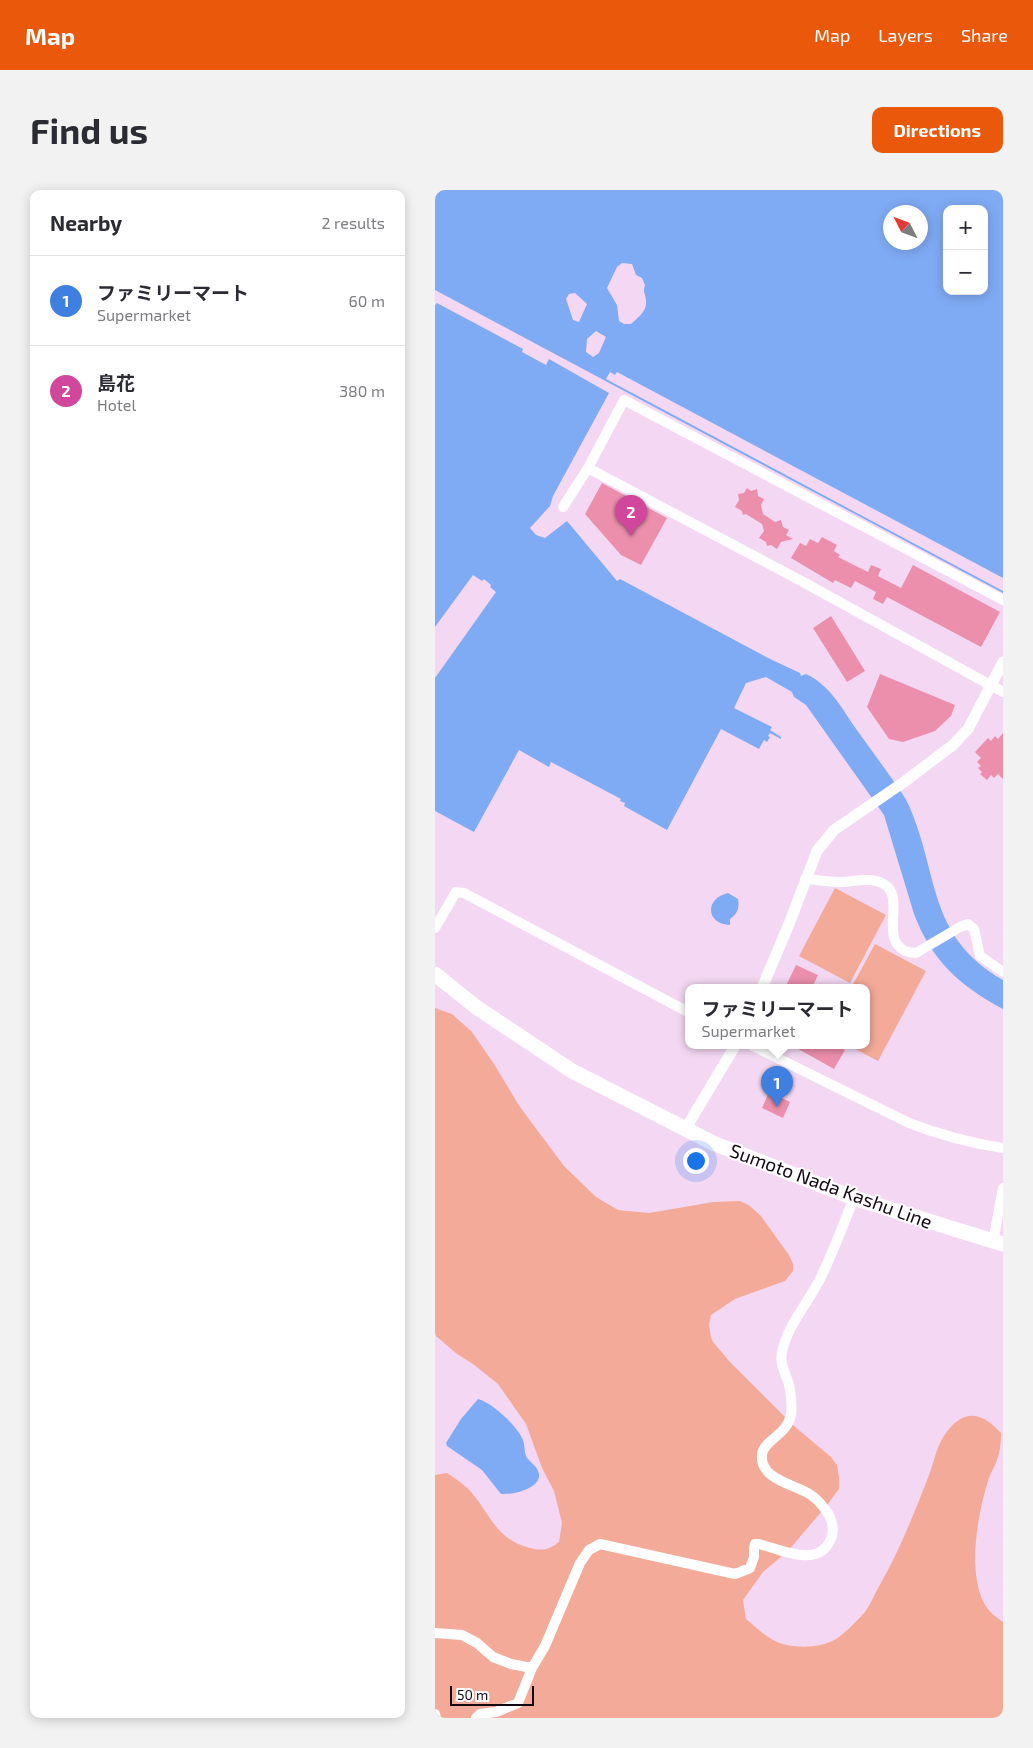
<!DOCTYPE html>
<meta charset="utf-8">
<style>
body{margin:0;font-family:"Exo 2","Noto Sans JP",sans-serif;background:#f2f2f3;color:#2b2b33}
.controls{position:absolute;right:15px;top:15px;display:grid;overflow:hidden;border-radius:10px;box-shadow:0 2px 12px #0003}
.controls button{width:45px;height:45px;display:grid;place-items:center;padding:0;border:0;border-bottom:1px solid #e1e1e2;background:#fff;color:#2b2b33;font:25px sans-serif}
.compass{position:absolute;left:448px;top:15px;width:45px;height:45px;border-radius:50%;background:#fff;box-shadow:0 2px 12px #0003;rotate:312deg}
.scale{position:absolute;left:15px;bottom:12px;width:84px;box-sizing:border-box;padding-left:5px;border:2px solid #120912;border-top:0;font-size:14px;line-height:18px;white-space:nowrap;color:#120912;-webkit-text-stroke:4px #fff;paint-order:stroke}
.you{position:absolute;left:260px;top:970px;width:18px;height:18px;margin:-12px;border:4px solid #fff;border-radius:50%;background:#1a73e8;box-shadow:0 0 0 8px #1a73e833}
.badge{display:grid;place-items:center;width:32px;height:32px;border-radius:50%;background:#ea580c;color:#fff;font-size:16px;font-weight:700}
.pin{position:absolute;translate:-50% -41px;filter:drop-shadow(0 1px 2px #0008)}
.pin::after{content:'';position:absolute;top:26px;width:18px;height:15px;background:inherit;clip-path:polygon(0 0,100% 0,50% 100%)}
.popup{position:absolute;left:250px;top:794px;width:185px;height:65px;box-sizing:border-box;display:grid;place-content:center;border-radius:10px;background:#fff;filter:drop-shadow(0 1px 4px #0005);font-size:16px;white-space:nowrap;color:#7c7c81}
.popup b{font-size:19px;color:#2b2b33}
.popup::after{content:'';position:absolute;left:50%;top:100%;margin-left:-10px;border:10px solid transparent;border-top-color:#fff}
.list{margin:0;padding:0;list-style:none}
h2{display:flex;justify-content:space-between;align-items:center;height:65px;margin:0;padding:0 20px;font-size:21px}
h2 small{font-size:16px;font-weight:400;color:#7c7c81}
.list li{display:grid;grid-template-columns:32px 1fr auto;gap:15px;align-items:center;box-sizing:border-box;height:90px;padding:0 20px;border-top:1px solid #e1e1e2}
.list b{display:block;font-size:19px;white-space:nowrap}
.list p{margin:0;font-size:16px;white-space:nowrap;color:#7c7c81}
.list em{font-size:16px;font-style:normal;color:#7c7c81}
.map{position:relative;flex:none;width:568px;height:1528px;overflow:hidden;border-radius:10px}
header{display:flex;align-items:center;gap:30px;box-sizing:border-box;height:70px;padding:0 25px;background:#ea580c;color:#fff}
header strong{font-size:24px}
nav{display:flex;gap:28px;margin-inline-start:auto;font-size:18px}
.intro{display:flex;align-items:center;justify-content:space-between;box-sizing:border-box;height:120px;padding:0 30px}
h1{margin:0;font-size:35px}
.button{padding:12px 22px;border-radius:10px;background:#ea580c;color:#fff;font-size:18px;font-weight:700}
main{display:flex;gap:30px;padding:0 30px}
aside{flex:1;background:#fff;border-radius:10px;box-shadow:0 2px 12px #0003}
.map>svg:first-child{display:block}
.green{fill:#f4aa99}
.water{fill:#7fabf4;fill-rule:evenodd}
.pier{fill:#f4d8f3}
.building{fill:#eb8fac}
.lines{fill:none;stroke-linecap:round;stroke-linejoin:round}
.minor{stroke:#fff;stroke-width:10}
.tertiary{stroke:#fff;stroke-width:11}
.primary{stroke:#fff;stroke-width:15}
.labels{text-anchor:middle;stroke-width:4;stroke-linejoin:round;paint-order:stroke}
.street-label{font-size:19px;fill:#120912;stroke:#fff}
</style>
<header>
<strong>Map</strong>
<nav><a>Map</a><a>Layers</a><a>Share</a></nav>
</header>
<div class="intro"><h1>Find us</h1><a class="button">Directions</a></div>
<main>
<aside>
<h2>Nearby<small>2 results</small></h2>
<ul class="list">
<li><span class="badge" style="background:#3f7fe0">1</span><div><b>ファミリーマート</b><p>Supermarket</p></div><em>60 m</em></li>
<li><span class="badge" style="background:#d1479c">2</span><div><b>島花</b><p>Hotel</p></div><em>380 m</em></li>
</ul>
</aside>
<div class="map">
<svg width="568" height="1528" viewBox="0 0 568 1528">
<rect width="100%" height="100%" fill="#f4d8f3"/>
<path class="green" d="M 400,698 L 451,725 L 415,793 L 364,766 Z
M 440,754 L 491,781 L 443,871 L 414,856 L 431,856 L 431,798 L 416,798 Z
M 0,818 L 17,824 L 37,842 L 59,874 L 85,917 L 129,976 L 161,1007 L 183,1020 L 214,1023 L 278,1012 L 305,1011 L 315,1016 L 326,1026 L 354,1065 L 358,1074 L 358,1081 L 350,1091 L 300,1109 L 276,1125 L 274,1135 L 276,1147 L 278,1152 L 295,1172 L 359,1236 L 396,1267 L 402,1275 L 404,1287 L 404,1299 L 392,1315 L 353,1361 L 328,1382 L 308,1410 L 311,1429 C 319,1435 328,1445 338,1450 C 354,1459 385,1459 401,1449 C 410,1443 421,1432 429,1423 C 434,1417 438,1408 442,1400 C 463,1364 479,1324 494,1285 C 499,1272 502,1254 511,1243 C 529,1218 547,1222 566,1243 C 566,1252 565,1262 562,1270 C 560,1276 556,1282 554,1288 C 543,1322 532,1380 549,1413 C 553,1421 561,1427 568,1432 L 568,1528 L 0,1528 L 0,1285 L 12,1283 C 21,1289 30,1295 37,1303 C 57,1327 61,1349 95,1358 C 108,1361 114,1360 124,1352 L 127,1333 L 119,1301 L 107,1278 L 91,1234 L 63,1194 L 38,1174 L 22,1164 L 1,1146 L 0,1143 Z"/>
<path class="water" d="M 0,0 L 568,0 L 568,403 L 0,100 ZM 512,19 L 549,19 L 549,101 L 512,101 ZM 456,22 L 486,22 L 486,52 L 456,52 ZM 187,73 L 197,74 L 201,85 L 207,88 L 210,95 C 207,103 212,106 211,114 C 211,122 201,129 196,134 L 189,134 L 184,131 L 182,115 L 172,98 L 182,77 ZM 140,103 L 152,114 L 144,132 L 138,130 L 131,109 L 134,104 ZM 161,141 L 171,147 L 164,163 L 158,167 L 151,162 L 152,149 Z
M 2,113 L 88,159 L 87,162 L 111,175 L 114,169 L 174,203 L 118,306 L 115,316 L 95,338 L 101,345 L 110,348 L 132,331 L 182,391 L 185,389 L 333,468 L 365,483 L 366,486 L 371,484 C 393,494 406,516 419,536 C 431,553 443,569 455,586 C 462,596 470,606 475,618 C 504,686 493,747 568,790 L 568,819 C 525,796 497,771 479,724 L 449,625 L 371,515 L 359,507 L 357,502 L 331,487 L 311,493 L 299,518 L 337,537 L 335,540 L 346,547 L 346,549 L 335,543 L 333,546 L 335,547 L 332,552 L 329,550 L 324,559 L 286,539 L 232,640 L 189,616 L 190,613 L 185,611 L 186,609 L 116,572 L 114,577 L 84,560 L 39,642 L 0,621 L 0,488 L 61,402 L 55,397 L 56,395 L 49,389 L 47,391 L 38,385 L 0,437 L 0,115 Z
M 293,703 L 303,709 C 305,718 302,724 295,729 L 295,735 C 270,734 270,708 293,703 Z
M 43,1209 C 58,1213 82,1236 88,1250 C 90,1255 89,1261 91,1266 C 94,1272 103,1276 104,1284 C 106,1299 76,1305 66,1304 L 47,1280 L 12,1256 L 11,1253 L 26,1229 Z"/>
<path class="pier" d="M 175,182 L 180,185 L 182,182 L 568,388 L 568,401 L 171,189 Z"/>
<path class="building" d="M 167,293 L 232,328 L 206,375 L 186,365 L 150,324 Z
M 312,298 L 316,301 L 322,299 L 323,306 L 329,309 L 326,315 L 328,324 L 340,332 L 346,330 L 348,337 L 354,340 L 351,345 L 358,349 L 346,352 L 342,359 L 336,355 L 332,356 L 331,352 L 324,348 L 329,341 L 327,334 L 311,324 L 308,325 L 307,321 L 300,317 L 304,310 L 303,304 L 309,303 Z
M 387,347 L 402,355 L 399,361 L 405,365 L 403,367 L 433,382 L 436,375 L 446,379 L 443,386 L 466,398 L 478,375 L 565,422 L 546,457 L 452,407 L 448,414 L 438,409 L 441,402 L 420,391 L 416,398 L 400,390 L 398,393 L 356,368 L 365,353 L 371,356 L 375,349 L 383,353 Z
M 396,426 L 430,481 L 412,492 L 378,438 Z
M 445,484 L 520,515 L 516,526 L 500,541 L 468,552 L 454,549 L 432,517 Z
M 568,543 L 568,589 L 563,584 L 559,588 L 556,585 L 552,590 L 545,584 L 547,582 L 543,578 L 546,576 L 542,572 L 546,568 L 540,562 L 553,548 L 556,551 L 560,546 L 563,549 Z
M 361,775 L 383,785 L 377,798 L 350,798 Z
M 358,856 L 401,856 L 410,860 L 399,879 Z
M 334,902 L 355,912 L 348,928 L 327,918 Z"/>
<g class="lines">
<path class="minor" d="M 153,278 L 370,393 L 568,502
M 128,317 L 153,278 L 189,210 L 568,410
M 370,689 C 382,690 394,692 405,692 C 418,692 435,687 447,693 C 473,705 443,747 470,761 C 473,762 478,763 481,763 L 525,737 L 533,734 L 539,739 L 545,766 L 568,782
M 0,738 L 21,702 L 29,703 L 253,822
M 318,856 L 474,933 C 505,945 535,953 568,958
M 558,1052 L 568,998
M 0,1443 L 27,1445 L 42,1453 L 58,1467 L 76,1474 L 97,1478 L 110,1456 L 145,1373 L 154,1360 L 165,1354 L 300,1384 L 315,1378 L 319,1367 L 319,1357 L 320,1354 L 324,1354 C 347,1360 386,1380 397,1346 C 399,1339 397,1331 394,1325 C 389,1317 383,1310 376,1305 C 360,1294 324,1290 327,1264 C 329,1250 352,1245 356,1225 C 357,1218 356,1206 355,1199 C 353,1187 344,1175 347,1162 C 352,1136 373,1113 385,1089 C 398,1063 408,1035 419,1008
M 0,1524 L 1,1528
M 41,1528 L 45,1524 L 61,1522 L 83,1513 L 97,1478"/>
<path class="tertiary" d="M 327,798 L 354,734 L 382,661 L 399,640 L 469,592 L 518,555 L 533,539 L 568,472
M 251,938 L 300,856"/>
<path class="primary" d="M 0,784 L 41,817 L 137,881 L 280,954 L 419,1008 L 568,1054"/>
</g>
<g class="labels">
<g class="street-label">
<text transform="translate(396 996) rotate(20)" y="7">Sumoto Nada Kashu Line</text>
</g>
</g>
</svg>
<div class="controls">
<button>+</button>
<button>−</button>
</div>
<svg class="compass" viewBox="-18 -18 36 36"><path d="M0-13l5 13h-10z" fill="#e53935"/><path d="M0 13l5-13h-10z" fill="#7c7c81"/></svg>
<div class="scale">50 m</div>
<div class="you"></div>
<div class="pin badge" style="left:342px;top:917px;background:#3f7fe0">1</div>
<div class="popup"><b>ファミリーマート</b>Supermarket</div>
<div class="pin badge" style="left:196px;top:346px;background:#d1479c">2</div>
</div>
</main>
